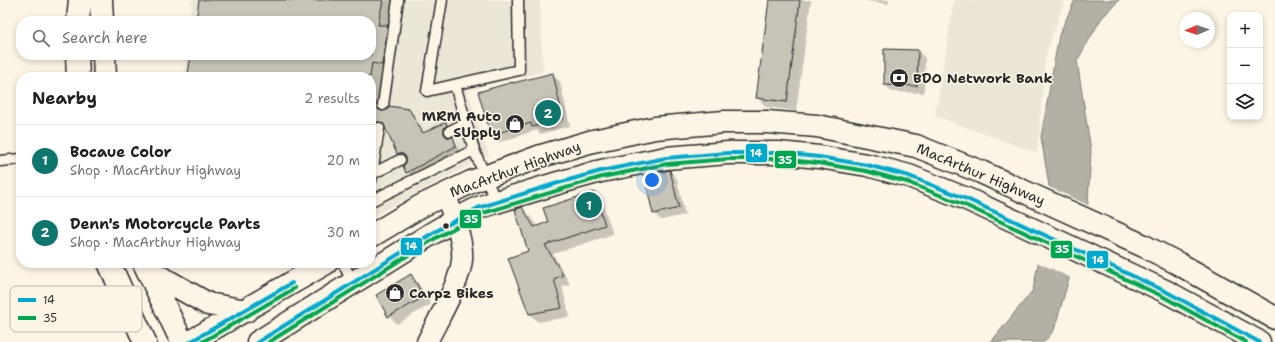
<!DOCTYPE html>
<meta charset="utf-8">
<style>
body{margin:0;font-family:"Shantell Sans",sans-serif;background:#f6f6f6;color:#202124}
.controls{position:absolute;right:12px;top:12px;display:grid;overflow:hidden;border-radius:8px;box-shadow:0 2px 6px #0003}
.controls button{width:36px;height:36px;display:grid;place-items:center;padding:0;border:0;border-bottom:1px solid #e0e0e0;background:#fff;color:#202124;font:20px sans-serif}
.compass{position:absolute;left:1179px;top:12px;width:36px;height:36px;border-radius:50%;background:#fff;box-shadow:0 2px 6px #0003;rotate:268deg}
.you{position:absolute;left:652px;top:180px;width:14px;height:14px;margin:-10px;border:3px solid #fff;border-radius:50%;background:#1a73e8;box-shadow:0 0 0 6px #1a73e833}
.badge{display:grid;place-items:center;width:26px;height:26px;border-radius:50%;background:#0f766e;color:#fff;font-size:13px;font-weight:700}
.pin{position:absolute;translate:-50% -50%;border:2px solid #fff;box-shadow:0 1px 4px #0006}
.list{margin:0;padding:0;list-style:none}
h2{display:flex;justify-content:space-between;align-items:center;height:52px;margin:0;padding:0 16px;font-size:17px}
h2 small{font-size:13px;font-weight:400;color:#757577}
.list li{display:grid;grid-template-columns:26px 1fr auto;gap:12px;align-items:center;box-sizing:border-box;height:72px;padding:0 16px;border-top:1px solid #e0e0e0}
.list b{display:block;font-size:15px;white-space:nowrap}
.list p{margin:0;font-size:13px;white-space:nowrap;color:#757577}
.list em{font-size:13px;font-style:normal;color:#757577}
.icon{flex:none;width:22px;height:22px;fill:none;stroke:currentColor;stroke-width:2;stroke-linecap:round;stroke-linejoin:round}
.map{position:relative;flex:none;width:1275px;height:342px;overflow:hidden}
.search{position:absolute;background:#fff;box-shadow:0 2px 6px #0003;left:16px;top:16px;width:360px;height:44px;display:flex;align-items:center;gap:10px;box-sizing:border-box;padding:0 14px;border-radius:16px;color:#757577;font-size:15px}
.panel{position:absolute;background:#fff;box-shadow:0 2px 6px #0003;left:16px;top:72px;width:360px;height:196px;border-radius:16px}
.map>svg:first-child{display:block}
.built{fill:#ece6d7}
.water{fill:#b4b0a5;stroke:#7d7b74}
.pier{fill:#fcf5e5}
.shadow{fill:#0003}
.building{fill:#c8c3b7;stroke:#2b2b2b}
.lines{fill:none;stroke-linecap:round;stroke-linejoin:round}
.service-casing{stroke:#2b2b2b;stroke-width:13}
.minor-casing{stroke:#2b2b2b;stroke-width:23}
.secondary-casing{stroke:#2b2b2b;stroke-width:25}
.trunk-casing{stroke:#2b2b2b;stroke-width:25}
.service{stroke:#fcf5e5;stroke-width:10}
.minor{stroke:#fcf5e5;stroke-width:20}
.secondary{stroke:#fcf5e5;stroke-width:22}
.trunk{stroke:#fcf5e5;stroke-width:22}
.bus-1-casing{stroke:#fcf5e5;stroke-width:7}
.bus-2-casing{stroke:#fcf5e5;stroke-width:7}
.bus-1{stroke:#00a9ce;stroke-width:4}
.bus-2{stroke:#00a651;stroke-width:4}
.bus-dot{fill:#2b2b2b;stroke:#fcf5e5;stroke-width:1.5}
.labels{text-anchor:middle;stroke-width:3;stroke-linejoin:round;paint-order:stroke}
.poi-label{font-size:14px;font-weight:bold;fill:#2b2b2b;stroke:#fcf5e5;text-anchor:start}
.street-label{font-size:14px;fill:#2b2b2b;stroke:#fcf5e5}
.key{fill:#fcf5e5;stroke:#bdb8ad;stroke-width:1}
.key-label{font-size:11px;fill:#2b2b2b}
.line-badge{stroke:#fcf5e5;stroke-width:1.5}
.badge-label{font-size:11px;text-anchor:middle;font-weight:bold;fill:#fff}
</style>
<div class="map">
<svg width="1275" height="342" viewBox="0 0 1275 342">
<rect width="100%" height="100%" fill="#fcf5e5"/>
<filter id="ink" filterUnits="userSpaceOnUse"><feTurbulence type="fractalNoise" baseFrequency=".025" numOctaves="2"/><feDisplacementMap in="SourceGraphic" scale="8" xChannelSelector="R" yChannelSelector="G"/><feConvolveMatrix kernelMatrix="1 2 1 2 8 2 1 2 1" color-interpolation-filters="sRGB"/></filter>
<g filter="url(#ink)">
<path class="built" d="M 192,0 L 540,0 L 543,72 L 467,90 L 489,155 L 371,217 L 371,77 L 184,77 L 186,55 L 371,55 L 371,21 L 190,21 Z
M 954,0 L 1065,0 L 1046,54 L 1037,153 L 935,116 Z"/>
<path class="water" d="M 1075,0 L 1119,0 L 1101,19 L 1077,61 L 1091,151 L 1087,217 L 1054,330 L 1044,342 L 991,342 L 1033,290 L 1051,198 L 1041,137 L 1059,35 Z"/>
<path class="pier" d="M 1047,186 L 1090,206 L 1089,218 L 1071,278 L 1037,262 L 1049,198 Z"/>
<path class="shadow" d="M 200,0 L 393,0 L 388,27 L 397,36 L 391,74 L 381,72 L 377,106 L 381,112 L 409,110 L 413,114 L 424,134 L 446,124 L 450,127 L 448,132 L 447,138 L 452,138 L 456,142 L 459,150 L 411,176 L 407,172 L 404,166 L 407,164 L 407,158 L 402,158 L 398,154 L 377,107 L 371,148 L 371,77 L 189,77 L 192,55 L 371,55 L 371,21 L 197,21 Z
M 770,0 L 811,0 L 796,111 L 766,107 L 757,97 Z
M 866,0 L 889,0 L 888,4 L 867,1 Z
M 918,51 L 925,58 L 924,93 L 892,92 L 885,85 Z
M 552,74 L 560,82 L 570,126 L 540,134 L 537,130 L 500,142 L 492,135 L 479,93 Z
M 670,171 L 677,179 L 685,215 L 661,220 L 654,213 Z
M 593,193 L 602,202 L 613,234 L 553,254 L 570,284 L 562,287 L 570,317 L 538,322 L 530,314 L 529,251 L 522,208 L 531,217 L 537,227 L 549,223 Z
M 411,276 L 418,283 L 431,304 L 397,324 L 389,316 L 377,295 Z"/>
<path class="building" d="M 199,0 L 383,0 L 378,25 L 388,25 L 382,65 L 372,63 L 370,77 L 208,77 L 188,74 L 191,55 L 371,55 L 371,21 L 196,21 Z
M 769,0 L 800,0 L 787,102 L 756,98 Z
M 884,49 L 918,50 L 917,86 L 884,85 Z
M 553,73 L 563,119 L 532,127 L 531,123 L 491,135 L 478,92 L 513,82 L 513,83 Z
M 371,104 L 377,105 L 379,110 L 382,111 L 388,109 L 389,106 L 409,109 L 423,133 L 446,122 L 447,125 L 444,128 L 444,134 L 447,137 L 453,137 L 456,146 L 406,173 L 403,166 L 406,163 L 406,157 L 403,154 L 397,154 L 383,123 L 377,122 L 374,124 L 372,128 L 371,127 Z
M 670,170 L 679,208 L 653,214 L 644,175 Z
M 594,192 L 605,225 L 545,245 L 563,275 L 554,279 L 562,308 L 529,314 L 508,258 L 528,251 L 515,210 L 522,207 L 534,227 L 548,222 L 543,208 Z
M 411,274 L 424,297 L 388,317 L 376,295 Z"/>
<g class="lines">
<g class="service-casing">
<path id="service" d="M 442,0 L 427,91 L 519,70 L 518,0
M 455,85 L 474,150 L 496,202
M 383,105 L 398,0
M 450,131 L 466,123
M 0,161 L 21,159
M 372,174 L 400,160
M 371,181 L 379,128
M 371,201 L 474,150
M 343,263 L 353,283"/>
</g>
<g class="minor-casing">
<path id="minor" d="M 427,342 C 437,321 460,283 462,260 C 464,241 452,212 445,194"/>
</g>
<g class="secondary-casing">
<path id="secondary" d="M 101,0 L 102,21
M 78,21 L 80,0
M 77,55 L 78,77
M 104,55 L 105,77
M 109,263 L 145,342
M 144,263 L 182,342"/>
</g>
<g class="trunk-casing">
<path id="trunk" d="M 371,236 L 421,206 L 471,182 L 541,156 L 593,141 L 655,128 L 724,122 L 767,122 L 817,126 L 916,146 L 981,172 L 1144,246 L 1179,264 L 1275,318
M 148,270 L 208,304 L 246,311
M 190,342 L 326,263
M 258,342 L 431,234 L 455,220 L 478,208 L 496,202 L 558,183 L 601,171 L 666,158 L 728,153 L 778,153 L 819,157 L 867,165 L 909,176 L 969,200 L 1165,291 L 1259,342"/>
</g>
<use href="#service" class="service"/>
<use href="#minor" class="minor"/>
<use href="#secondary" class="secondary"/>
<use href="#trunk" class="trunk"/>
<g class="bus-1-casing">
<path id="bus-1" d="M 190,342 L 292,283
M 258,342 L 431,234 L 478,208 L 558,183 L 601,171 L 666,158 L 728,153 L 778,153 L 819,157 L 867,165 L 909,176 L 969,200 L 1165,291 L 1259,342"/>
</g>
<g class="bus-2-casing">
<path id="bus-2" d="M 202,342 L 295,288
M 269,342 L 434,239 L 480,214 L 602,177 L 667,164 L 728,159 L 778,159 L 818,163 L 866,171 L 907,182 L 967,206 L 1162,296 L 1246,342"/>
</g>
<use href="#bus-1" class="bus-1"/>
<use href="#bus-2" class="bus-2"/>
</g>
</g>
<defs>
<g id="bank-disc" transform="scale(1)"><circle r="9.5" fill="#2b2b2b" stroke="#fcf5e5"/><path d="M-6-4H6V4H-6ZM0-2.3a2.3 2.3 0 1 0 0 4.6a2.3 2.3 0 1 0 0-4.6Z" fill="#fff"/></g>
<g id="shop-disc" transform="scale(1)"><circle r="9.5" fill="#2b2b2b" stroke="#fcf5e5"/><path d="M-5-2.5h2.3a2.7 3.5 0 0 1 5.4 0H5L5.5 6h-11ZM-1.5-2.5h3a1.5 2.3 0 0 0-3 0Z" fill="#fff"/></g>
</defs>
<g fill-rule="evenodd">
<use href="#bank-disc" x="899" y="78"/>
<use href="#shop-disc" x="515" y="124"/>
<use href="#shop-disc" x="395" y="293"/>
</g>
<circle class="bus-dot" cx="446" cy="226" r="3.5"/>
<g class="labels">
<g class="poi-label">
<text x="913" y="83">BDO Network Bank</text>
<text x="501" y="121" text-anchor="end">MRM Auto<tspan x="501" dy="16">SUpply</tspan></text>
<text x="409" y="298">Carpz Bikes</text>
</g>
<g class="street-label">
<text transform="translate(515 169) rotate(-20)" y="5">MacArthur Highway</text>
<text transform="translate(981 174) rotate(23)" y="5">MacArthur Highway</text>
</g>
</g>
<rect x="10" y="286" width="132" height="46" rx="6" class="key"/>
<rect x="18" y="298" width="18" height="4" fill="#00a9ce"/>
<rect x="18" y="316" width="18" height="4" fill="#00a651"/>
<g class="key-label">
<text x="43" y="304">14</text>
<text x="43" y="322">35</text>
</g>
<g class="line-badge">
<rect x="745" y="143" width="23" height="20" rx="4" fill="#00a9ce"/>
<rect x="774" y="150" width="23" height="19" rx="4" fill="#00a651"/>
<rect x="459" y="209" width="23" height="20" rx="4" fill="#00a651"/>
<rect x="400" y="237" width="23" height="19" rx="4" fill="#00a9ce"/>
<rect x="1050" y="240" width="23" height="19" rx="4" fill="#00a651"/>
<rect x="1086" y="250" width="23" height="19" rx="4" fill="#00a9ce"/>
</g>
<g class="badge-label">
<text x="756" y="157">14</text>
<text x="785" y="164">35</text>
<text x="471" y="223">35</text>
<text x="411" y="250">14</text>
<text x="1062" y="253">35</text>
<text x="1098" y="264">14</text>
</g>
</svg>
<div class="controls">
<button>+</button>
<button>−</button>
<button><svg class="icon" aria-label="layers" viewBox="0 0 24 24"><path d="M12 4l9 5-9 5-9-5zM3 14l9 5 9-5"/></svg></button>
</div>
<svg class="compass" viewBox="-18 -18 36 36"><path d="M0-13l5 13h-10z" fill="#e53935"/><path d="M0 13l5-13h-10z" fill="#757577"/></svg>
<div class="you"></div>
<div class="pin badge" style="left:589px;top:205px">1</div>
<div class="pin badge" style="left:548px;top:113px">2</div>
<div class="search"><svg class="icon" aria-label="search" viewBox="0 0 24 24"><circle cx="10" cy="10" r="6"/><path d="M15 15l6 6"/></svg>Search here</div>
<section class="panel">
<h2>Nearby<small>2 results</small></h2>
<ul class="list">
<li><span class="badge">1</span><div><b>Bocaue Color</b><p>Shop · MacArthur Highway</p></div><em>20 m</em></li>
<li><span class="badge">2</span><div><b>Denn's Motorcycle Parts</b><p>Shop · MacArthur Highway</p></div><em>30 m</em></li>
</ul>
</section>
</div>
